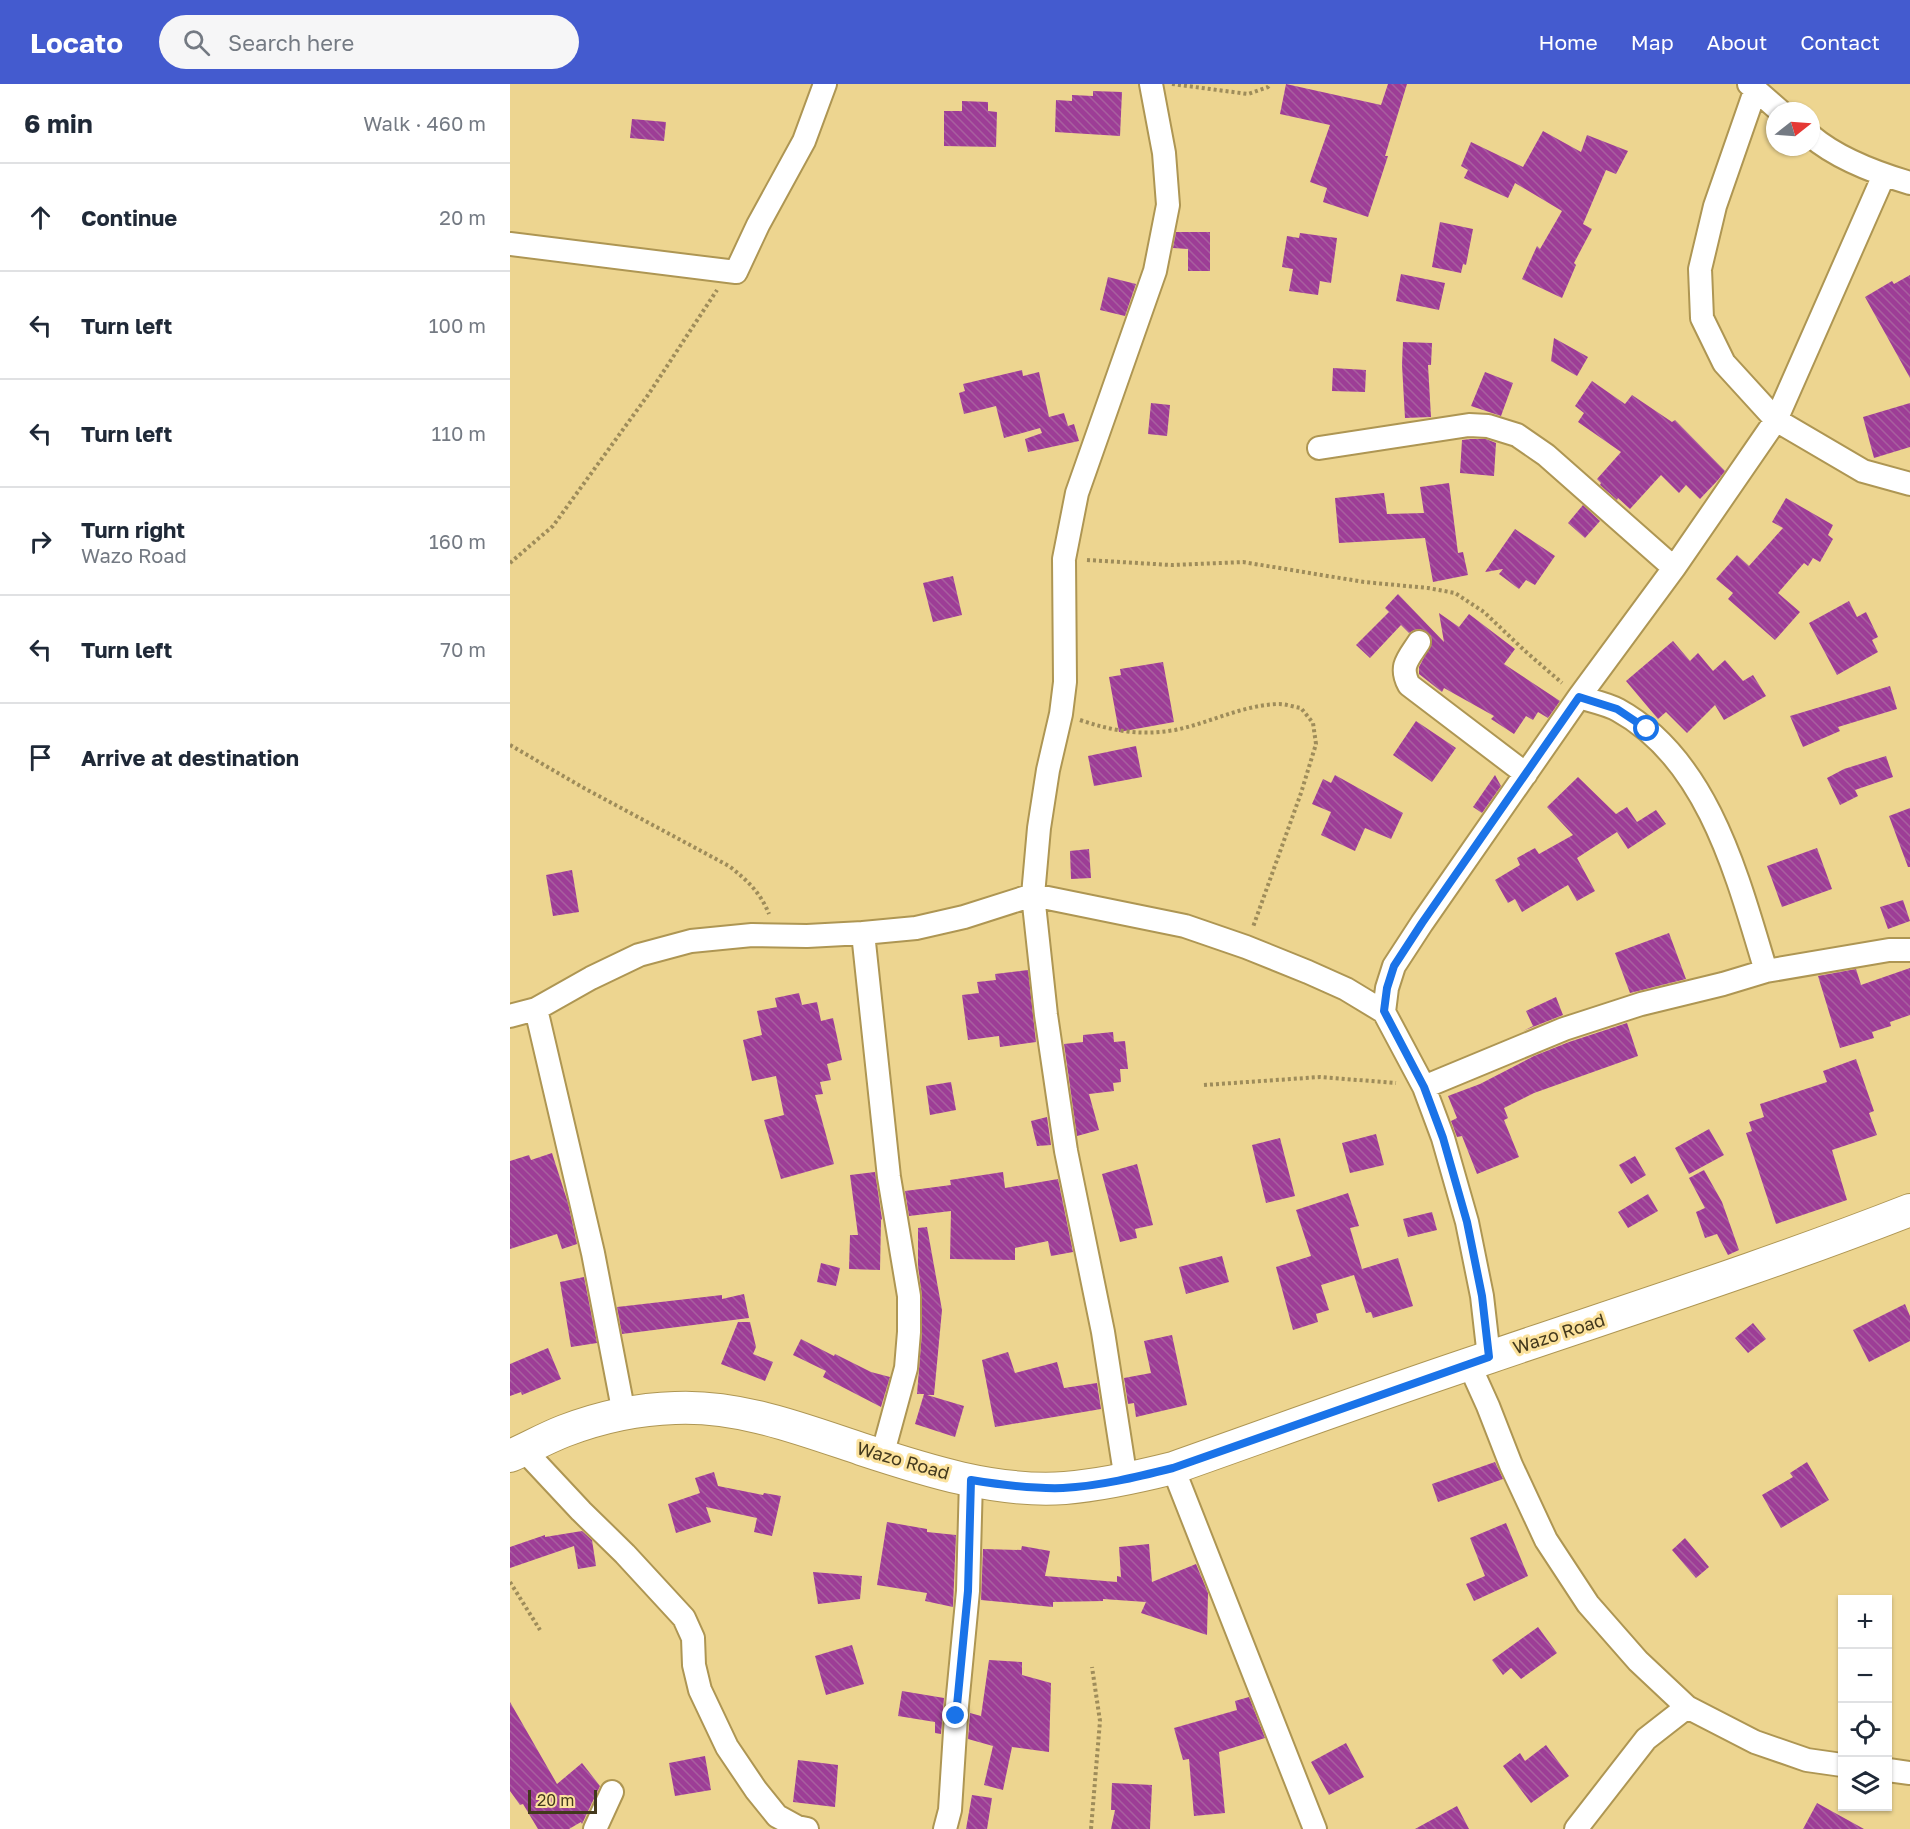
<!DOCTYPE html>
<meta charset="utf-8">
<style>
body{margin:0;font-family:"Golos Text",sans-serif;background:#f6f6f7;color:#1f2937}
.controls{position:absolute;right:18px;bottom:18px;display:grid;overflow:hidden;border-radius:0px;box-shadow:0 2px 4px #0004}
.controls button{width:54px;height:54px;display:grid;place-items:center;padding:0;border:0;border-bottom:2px solid #e0e1e3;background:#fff;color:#1f2937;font:30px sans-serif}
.compass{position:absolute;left:1256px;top:18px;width:54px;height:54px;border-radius:50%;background:#fff;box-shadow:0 2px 4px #0004;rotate:73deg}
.scale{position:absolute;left:18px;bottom:15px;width:69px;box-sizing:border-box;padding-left:6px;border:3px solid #43391d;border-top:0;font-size:16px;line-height:21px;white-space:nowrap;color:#43391d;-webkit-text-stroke:4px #fbe29d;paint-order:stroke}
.stop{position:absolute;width:18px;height:18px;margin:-14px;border:4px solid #1a73e8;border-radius:50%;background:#fff}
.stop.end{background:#1a73e8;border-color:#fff;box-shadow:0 2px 6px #0008}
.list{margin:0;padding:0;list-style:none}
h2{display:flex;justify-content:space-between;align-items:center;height:78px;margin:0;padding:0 24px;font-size:26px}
h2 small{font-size:20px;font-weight:400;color:#747a83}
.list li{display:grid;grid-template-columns:39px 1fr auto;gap:18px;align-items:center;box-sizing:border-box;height:108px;padding:0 24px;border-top:2px solid #e0e1e3}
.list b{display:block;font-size:22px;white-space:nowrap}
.list p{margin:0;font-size:20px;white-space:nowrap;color:#747a83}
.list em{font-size:20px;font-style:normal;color:#747a83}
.icon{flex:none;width:33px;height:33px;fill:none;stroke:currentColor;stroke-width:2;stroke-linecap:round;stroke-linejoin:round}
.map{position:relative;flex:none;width:1400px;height:1745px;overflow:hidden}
header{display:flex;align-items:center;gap:36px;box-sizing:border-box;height:84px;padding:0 30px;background:#445bcf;color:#fff}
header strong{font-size:28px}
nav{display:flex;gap:33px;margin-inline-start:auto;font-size:21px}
.search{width:420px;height:54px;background:#f6f6f7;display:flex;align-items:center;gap:15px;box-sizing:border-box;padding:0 21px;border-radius:33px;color:#747a83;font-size:22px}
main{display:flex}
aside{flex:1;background:#fff}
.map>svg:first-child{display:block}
.building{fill:url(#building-back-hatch)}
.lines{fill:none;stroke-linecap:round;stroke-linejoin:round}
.street-casing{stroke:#ae9653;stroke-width:26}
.secondary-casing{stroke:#ae9653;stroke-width:34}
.path{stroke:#9e8c5a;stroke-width:4;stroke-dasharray:3 3;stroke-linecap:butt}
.street{stroke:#fff;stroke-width:22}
.secondary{stroke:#fff;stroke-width:32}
.route{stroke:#1a73e8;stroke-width:8}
.labels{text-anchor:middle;stroke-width:6;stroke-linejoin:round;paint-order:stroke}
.street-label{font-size:18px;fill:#43391d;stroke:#fbe29d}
</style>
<header>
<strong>Locato</strong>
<div class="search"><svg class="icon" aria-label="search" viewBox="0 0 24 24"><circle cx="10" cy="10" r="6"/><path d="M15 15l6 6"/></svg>Search here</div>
<nav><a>Home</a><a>Map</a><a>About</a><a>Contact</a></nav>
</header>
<main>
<aside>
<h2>6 min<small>Walk · 460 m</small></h2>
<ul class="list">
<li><svg class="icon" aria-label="ahead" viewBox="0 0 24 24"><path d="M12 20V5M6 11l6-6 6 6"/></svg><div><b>Continue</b></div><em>20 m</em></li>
<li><svg class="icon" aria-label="left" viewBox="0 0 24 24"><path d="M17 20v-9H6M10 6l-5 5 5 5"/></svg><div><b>Turn left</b></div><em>100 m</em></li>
<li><svg class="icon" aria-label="left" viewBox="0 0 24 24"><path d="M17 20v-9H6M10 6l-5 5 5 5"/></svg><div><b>Turn left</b></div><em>110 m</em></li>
<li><svg class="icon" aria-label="right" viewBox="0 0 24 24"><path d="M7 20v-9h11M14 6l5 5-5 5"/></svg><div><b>Turn right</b><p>Wazo Road</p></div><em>160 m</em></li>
<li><svg class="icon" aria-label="left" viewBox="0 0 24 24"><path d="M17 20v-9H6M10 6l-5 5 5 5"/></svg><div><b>Turn left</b></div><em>70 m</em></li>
<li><svg class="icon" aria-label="arrive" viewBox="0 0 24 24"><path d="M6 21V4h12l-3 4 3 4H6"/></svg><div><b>Arrive at destination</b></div></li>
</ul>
</aside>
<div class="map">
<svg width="1400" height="1745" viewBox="0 0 1400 1745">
<defs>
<pattern id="building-back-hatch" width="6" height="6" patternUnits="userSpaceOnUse" patternTransform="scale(1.5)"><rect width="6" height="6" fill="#9d3d96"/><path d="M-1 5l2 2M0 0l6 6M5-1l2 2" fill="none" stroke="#a85f9f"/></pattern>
</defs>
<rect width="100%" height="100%" fill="#edd590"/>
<path class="building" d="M 776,0 L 871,21 L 878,0 L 897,0 L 875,72 L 878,72 L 858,133 L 813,118 L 817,104 L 800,98 L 820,41 L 770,30 Z
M 583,7 L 612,8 L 610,52 L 545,48 L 546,16 L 562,17 L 562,11 L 583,12 Z
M 452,17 L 478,18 L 478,27 L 487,28 L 486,63 L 434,62 L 434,27 L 452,27 Z
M 122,35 L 156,38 L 154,57 L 120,54 Z
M 1033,47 L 1071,68 L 1077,51 L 1118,67 L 1106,90 L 1096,86 L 1073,140 L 1082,145 L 1064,179 L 1066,181 L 1052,214 L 1012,195 L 1027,162 L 1030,165 L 1052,127 L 1005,99 L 998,114 L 954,94 L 958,86 L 951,82 L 961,58 L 1013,83 Z
M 930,138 L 963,145 L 956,181 L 953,180 L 951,189 L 922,183 Z
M 666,148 L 700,148 L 700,187 L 678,187 L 678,165 L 663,164 Z
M 790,149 L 827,154 L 821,199 L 810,197 L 808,211 L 779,207 L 783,185 L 772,183 L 777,152 L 789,154 Z
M 891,190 L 935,199 L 929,226 L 886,217 Z
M 1400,191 L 1400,294 L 1355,213 L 1382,197 L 1384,200 Z
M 598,193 L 626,200 L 615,232 L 590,226 Z
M 1044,254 L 1078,273 L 1067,292 L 1041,277 Z
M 893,258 L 922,259 L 921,281 L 918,281 L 921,333 L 895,334 L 892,281 Z
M 823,284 L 856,286 L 855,308 L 822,307 Z
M 512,286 L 513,292 L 529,288 L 539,333 L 554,329 L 558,342 L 564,340 L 569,357 L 518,368 L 515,355 L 532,349 L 530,344 L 494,354 L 486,322 L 454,330 L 449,309 L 455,307 L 453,300 Z
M 975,288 L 1003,299 L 991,332 L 961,322 Z
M 1082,297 L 1115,320 L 1122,311 L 1162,338 L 1165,336 L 1215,387 L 1208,396 L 1190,415 L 1176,401 L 1169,409 L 1151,391 L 1120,425 L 1108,414 L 1107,416 L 1090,401 L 1091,399 L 1087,395 L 1111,368 L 1068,338 L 1074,329 L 1065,322 Z
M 641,319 L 660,321 L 657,352 L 638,350 Z
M 1400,319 L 1400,363 L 1364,374 L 1353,333 Z
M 960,355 L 976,355 L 986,359 L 984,392 L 950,389 L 952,356 Z
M 939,399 L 948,469 L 953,468 L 958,491 L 923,498 L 915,454 L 829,459 L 825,414 L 874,409 L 877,430 L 914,429 L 910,403 Z
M 1276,414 L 1323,441 L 1318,451 L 1323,455 L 1310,478 L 1303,474 L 1298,482 L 1294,479 L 1268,509 L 1290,528 L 1265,556 L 1218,515 L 1223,509 L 1206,495 L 1227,471 L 1239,482 L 1273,444 L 1262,438 Z
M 1073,421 L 1090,437 L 1075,454 L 1058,439 Z
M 1005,445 L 1045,472 L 1025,501 L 1016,496 L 1009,505 L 989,490 L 993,485 L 975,488 Z
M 443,492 L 452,531 L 423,538 L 413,499 Z
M 888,510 L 934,558 L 929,529 L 949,543 L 959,530 L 1005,565 L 994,580 L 1050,617 L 1038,634 L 1028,628 L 1023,636 L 1016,632 L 1004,650 L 981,635 L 984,632 L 934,604 L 932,608 L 909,590 L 909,583 L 922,558 L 921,552 L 910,545 L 904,546 L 899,549 L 891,541 L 860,574 L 846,561 L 879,528 L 875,524 Z
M 1339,517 L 1347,533 L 1356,528 L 1368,553 L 1362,556 L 1368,568 L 1327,591 L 1299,539 Z
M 1163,557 L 1180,577 L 1188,569 L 1203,587 L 1215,576 L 1233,597 L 1243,591 L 1256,612 L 1214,636 L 1205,621 L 1177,649 L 1156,628 L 1148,635 L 1116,597 Z
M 653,578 L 664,638 L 609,648 L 599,593 L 611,591 L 610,585 Z
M 1380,602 L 1387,625 L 1328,643 L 1330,647 L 1293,663 L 1280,632 Z
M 906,637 L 946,664 L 922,698 L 883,671 Z
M 626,662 L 632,693 L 584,702 L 578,672 Z
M 1376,672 L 1383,693 L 1345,706 L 1348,712 L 1330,721 L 1317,694 L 1334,685 Z
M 825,691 L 893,729 L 881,755 L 855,744 L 845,767 L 811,751 L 821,728 L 802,720 L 813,695 L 821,699 Z
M 985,691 L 991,702 L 972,729 L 963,723 Z
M 1068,693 L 1106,730 L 1117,723 L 1127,738 L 1146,726 L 1156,740 L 1118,765 L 1107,748 L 1067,774 L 1085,807 L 1067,817 L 1058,801 L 1012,828 L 1005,815 L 998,819 L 985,796 L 1010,781 L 1007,774 L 1025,764 L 1029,770 L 1063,751 L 1037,723 Z
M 1400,724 L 1400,783 L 1398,783 L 1379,732 Z
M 1307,764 L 1322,805 L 1272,823 L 1257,782 Z
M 579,765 L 581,794 L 561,795 L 560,767 Z
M 62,786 L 69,828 L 43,832 L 36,791 Z
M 1393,816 L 1400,837 L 1378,845 L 1370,823 Z
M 1159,849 L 1176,895 L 1120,909 L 1105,869 Z
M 1400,884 L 1400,931 L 1380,938 L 1381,942 L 1362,948 L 1364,954 L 1330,964 L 1308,892 L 1346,885 L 1351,901 Z
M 518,886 L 526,958 L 490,963 L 489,952 L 458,956 L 452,911 L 469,909 L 467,898 L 486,896 L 485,890 Z
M 289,909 L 292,921 L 307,918 L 311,937 L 323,934 L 332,976 L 317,980 L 321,996 L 310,998 L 313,1010 L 305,1011 L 324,1080 L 271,1095 L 254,1036 L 274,1031 L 266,992 L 242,997 L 233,956 L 252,951 L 247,927 L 267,923 L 265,914 Z
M 1046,913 L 1053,931 L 1013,947 L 1023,942 L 1016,927 Z
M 1117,939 L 1128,972 L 1024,1009 L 994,1024 L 998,1034 L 994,1036 L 1009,1073 L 967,1090 L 952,1052 L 947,1053 L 941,1037 L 947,1034 L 938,1012 L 970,1000 L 1024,972 L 1059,958 Z
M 603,948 L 604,958 L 615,957 L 618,985 L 610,985 L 611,998 L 603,999 L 604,1007 L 579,1010 L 589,1046 L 567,1052 L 554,960 L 573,958 L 573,951 Z
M 1346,975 L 1364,1027 L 1359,1029 L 1367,1051 L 1322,1066 L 1337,1116 L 1266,1140 L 1236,1049 L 1242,1047 L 1239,1038 L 1254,1033 L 1250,1020 L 1317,998 L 1313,987 Z
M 441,998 L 446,1026 L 420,1031 L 416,1002 Z
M 537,1033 L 541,1061 L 527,1062 L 521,1037 Z
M 1199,1045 L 1214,1071 L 1179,1090 L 1165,1064 Z
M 866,1050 L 874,1081 L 840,1089 L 832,1059 Z
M 770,1054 L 785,1112 L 756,1119 L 742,1061 Z
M 42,1069 L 58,1119 L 67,1160 L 52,1165 L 47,1150 L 0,1165 L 0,1077 L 19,1071 L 21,1076 Z
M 1125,1072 L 1136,1091 L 1121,1100 L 1109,1081 Z
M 627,1080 L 643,1141 L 625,1145 L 627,1154 L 610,1158 L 592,1090 Z
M 1194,1086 L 1212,1118 L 1229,1166 L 1218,1171 L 1207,1150 L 1195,1154 L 1186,1128 L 1195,1124 L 1179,1094 Z
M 365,1088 L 372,1135 L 371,1136 L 370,1186 L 339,1185 L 340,1151 L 348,1151 L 340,1091 Z
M 493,1088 L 495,1104 L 548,1095 L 563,1168 L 541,1172 L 538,1157 L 505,1164 L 505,1176 L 440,1175 L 441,1127 L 399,1132 L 395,1107 L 441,1101 L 440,1096 Z
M 838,1109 L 849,1142 L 840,1144 L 852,1185 L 888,1174 L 903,1222 L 863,1234 L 861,1228 L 856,1229 L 844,1191 L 811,1201 L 819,1226 L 806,1230 L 808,1238 L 783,1246 L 766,1183 L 801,1172 L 786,1126 Z
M 1138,1110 L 1148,1127 L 1118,1144 L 1108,1128 Z
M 922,1128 L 927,1146 L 898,1153 L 893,1135 Z
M 417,1143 L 432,1226 L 424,1311 L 417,1311 L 454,1322 L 445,1353 L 405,1340 L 414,1310 L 407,1310 L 412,1248 L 412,1212 L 408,1182 L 408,1144 Z
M 712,1172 L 719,1198 L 676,1210 L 669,1183 Z
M 311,1179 L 330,1184 L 326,1202 L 307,1198 Z
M 74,1193 L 87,1259 L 61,1263 L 50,1198 Z
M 234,1210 L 239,1234 L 112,1250 L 107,1223 L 212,1211 L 212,1215 Z
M 1395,1220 L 1400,1232 L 1400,1257 L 1359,1278 L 1343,1246 Z
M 228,1238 L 240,1238 L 246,1263 L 243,1270 L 263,1278 L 255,1297 L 211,1280 Z
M 1243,1239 L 1256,1255 L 1238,1269 L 1225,1254 Z
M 662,1251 L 677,1321 L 626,1333 L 624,1319 L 618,1320 L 614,1294 L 641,1289 L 634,1257 Z
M 291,1255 L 324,1272 L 325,1270 L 361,1288 L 380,1293 L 371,1323 L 313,1293 L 316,1287 L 283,1271 Z
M 38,1264 L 51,1295 L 12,1311 L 11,1308 L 0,1312 L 0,1280 Z
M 498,1268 L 505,1289 L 547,1278 L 554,1304 L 587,1299 L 591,1325 L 485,1343 L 472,1276 Z
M 985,1378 L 993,1395 L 928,1418 L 922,1400 Z
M 1297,1378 L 1319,1416 L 1271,1444 L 1252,1411 L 1283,1393 L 1280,1389 Z
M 204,1388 L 208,1402 L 253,1411 L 254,1409 L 271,1412 L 262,1452 L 244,1448 L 247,1434 L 196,1423 L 201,1438 L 166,1449 L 158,1420 L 190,1409 L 185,1394 Z
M 377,1438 L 417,1445 L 417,1448 L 446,1451 L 443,1523 L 415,1517 L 417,1509 L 367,1501 Z
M 996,1439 L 1018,1492 L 964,1517 L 956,1500 L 975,1492 L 960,1454 Z
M 72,1447 L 82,1456 L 86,1482 L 68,1485 L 64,1462 L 0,1484 L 0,1463 L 35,1451 L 35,1453 Z
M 1175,1454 L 1199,1483 L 1186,1494 L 1162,1466 Z
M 639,1460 L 642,1498 L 686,1480 L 698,1509 L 697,1551 L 631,1529 L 636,1518 L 593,1515 L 593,1517 L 543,1518 L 543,1523 L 471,1516 L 473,1465 L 511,1466 L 512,1462 L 540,1467 L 535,1492 L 607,1498 L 607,1492 L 611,1493 L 609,1463 Z
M 303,1488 L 352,1492 L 350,1515 L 308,1520 Z
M 1028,1543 L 1047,1569 L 1011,1595 L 1001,1584 L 993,1591 L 982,1576 Z
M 342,1561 L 354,1600 L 316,1611 L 305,1572 Z
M 479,1576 L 512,1578 L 512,1591 L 541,1599 L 539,1668 L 502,1663 L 493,1706 L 474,1701 L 483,1662 L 458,1655 L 460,1629 L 471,1632 Z
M 392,1607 L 434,1614 L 431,1650 L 425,1649 L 425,1638 L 388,1632 Z
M 739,1613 L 755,1654 L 709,1668 L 715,1729 L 684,1732 L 679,1675 L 673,1676 L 664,1644 L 727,1626 L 725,1617 Z
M 0,1618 L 47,1700 L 72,1679 L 90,1702 L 72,1740 L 71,1738 L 59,1745 L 28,1745 L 13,1720 L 10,1721 L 0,1707 Z
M 836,1659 L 854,1693 L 819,1711 L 801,1678 Z
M 1036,1661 L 1059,1692 L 1021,1719 L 993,1682 L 1010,1669 L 1015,1677 Z
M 195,1672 L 201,1706 L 165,1712 L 159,1679 Z
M 288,1676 L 328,1681 L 325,1723 L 283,1718 Z
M 602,1699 L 642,1701 L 640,1745 L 601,1745 L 605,1726 L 601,1726 Z
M 462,1711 L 482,1714 L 477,1745 L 456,1745 Z
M 1307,1719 L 1354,1745 L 1293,1745 Z
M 947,1722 L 959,1745 L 905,1745 Z"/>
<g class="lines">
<g class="street-casing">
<path id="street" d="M 1239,0 L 1270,27
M 1245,7 L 1205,122 L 1190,185 L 1192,234 L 1214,279 L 1266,336 L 1353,387 L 1400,400
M 1301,52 C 1328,75 1366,89 1400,99
M 0,160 L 226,188 L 248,141 L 294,57 L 315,0
M 809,364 L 959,341 L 978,342 L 1007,351 L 1036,371 L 1164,484
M 909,558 C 898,575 889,582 899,601 L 1016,690
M 1069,613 C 1082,617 1097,620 1108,626 C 1199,676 1228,795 1256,887
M 353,849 L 379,1093 L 399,1212 L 399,1248 L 396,1284 L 372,1372
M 26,925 L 83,1169 L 114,1330
M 0,932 L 26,925 L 81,894 L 129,871 L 181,857 L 242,851 L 297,852 L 353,849 L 406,844 L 454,833 L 523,811 L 675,842 L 736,863 L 798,888 L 836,905 L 874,928
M 914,1003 L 1054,945 L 1131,920 L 1213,900 L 1256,887 L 1379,866 L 1400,866
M 979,1273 L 972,1212 L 957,1138 L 933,1054 L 914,1003 L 874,928 L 877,904 L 884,882 L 912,839 L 1069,613 L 1164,484 L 1266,336 L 1374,91
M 959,1280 L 978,1322 L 1001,1381 L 1036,1456 L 1078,1520 L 1128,1577 L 1177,1623 L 1245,1658 L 1297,1676 L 1332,1681
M 14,1366 L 71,1427 L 115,1470 L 174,1534 L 183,1554 L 184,1581 L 190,1606 L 217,1663 L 246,1706 L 267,1732 L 287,1743 L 297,1745
M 663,1384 L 805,1745
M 616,1396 L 593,1248 L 556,1067 L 536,931 L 523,811 L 529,744 L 538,686 L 551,630 L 555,598 L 554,475 L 567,409 L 645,187 L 658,121 L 654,69 L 641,0
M 1378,1686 L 1400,1689
M 85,1745 L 102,1708
M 435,1745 L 440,1726 L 446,1632 L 458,1507 L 461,1396
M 1066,1745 L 1136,1655 L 1177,1623"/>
</g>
<g class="secondary-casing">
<path id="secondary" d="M 0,1372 C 18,1364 36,1354 54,1347 C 88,1334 128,1325 165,1324 C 229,1321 291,1345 351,1365 C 415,1386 486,1409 555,1404 C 592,1401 627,1393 663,1384 C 768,1347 874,1308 980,1273 C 1121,1225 1262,1180 1400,1126"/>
</g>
<path class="path" d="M 662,0 L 738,10 L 758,3 L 760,0
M 577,476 L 661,481 L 733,478 L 854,498 L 918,504 L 945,509 L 974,528 L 1015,567 L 1052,599
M 0,479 L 43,442 L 138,311 L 207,206
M 570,636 C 603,647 630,652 665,646 C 700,639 732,621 769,620 C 776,620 784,623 791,624 L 803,639 L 806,660 L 791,709 L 743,843
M 0,661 L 72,703 L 219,782 C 237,796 250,808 259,830
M 694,1001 L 810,993 L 886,999
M 0,1498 L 30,1546
M 581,1745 L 590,1637 L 582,1583"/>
<use href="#street" class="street"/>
<use href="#secondary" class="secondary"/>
</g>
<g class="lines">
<path class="route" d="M 446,1632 L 458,1507 L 461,1396 C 492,1401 522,1405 553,1404 C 590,1402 627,1393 663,1384 L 979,1273 L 972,1212 L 957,1138 L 933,1054 L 914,1003 L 874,927 L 877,904 L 884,882 L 912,839 L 1069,613 L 1107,625 L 1137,645"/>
</g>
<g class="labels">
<g class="street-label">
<text transform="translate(1049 1250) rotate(-18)" y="6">Wazo Road</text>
<text transform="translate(393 1377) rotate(16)" y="6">Wazo Road</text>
</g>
</g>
</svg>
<div class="controls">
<button>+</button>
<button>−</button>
<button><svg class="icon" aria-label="locate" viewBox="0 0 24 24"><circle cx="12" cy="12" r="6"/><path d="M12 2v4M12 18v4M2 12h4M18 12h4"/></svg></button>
<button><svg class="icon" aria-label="layers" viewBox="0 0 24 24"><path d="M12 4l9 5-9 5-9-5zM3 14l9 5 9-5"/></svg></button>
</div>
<svg class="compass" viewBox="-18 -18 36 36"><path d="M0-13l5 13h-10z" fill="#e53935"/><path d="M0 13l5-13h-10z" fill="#747a83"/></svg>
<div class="scale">20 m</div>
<div class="stop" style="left:1137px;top:645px"></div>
<div class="stop end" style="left:446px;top:1632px"></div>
</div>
</main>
